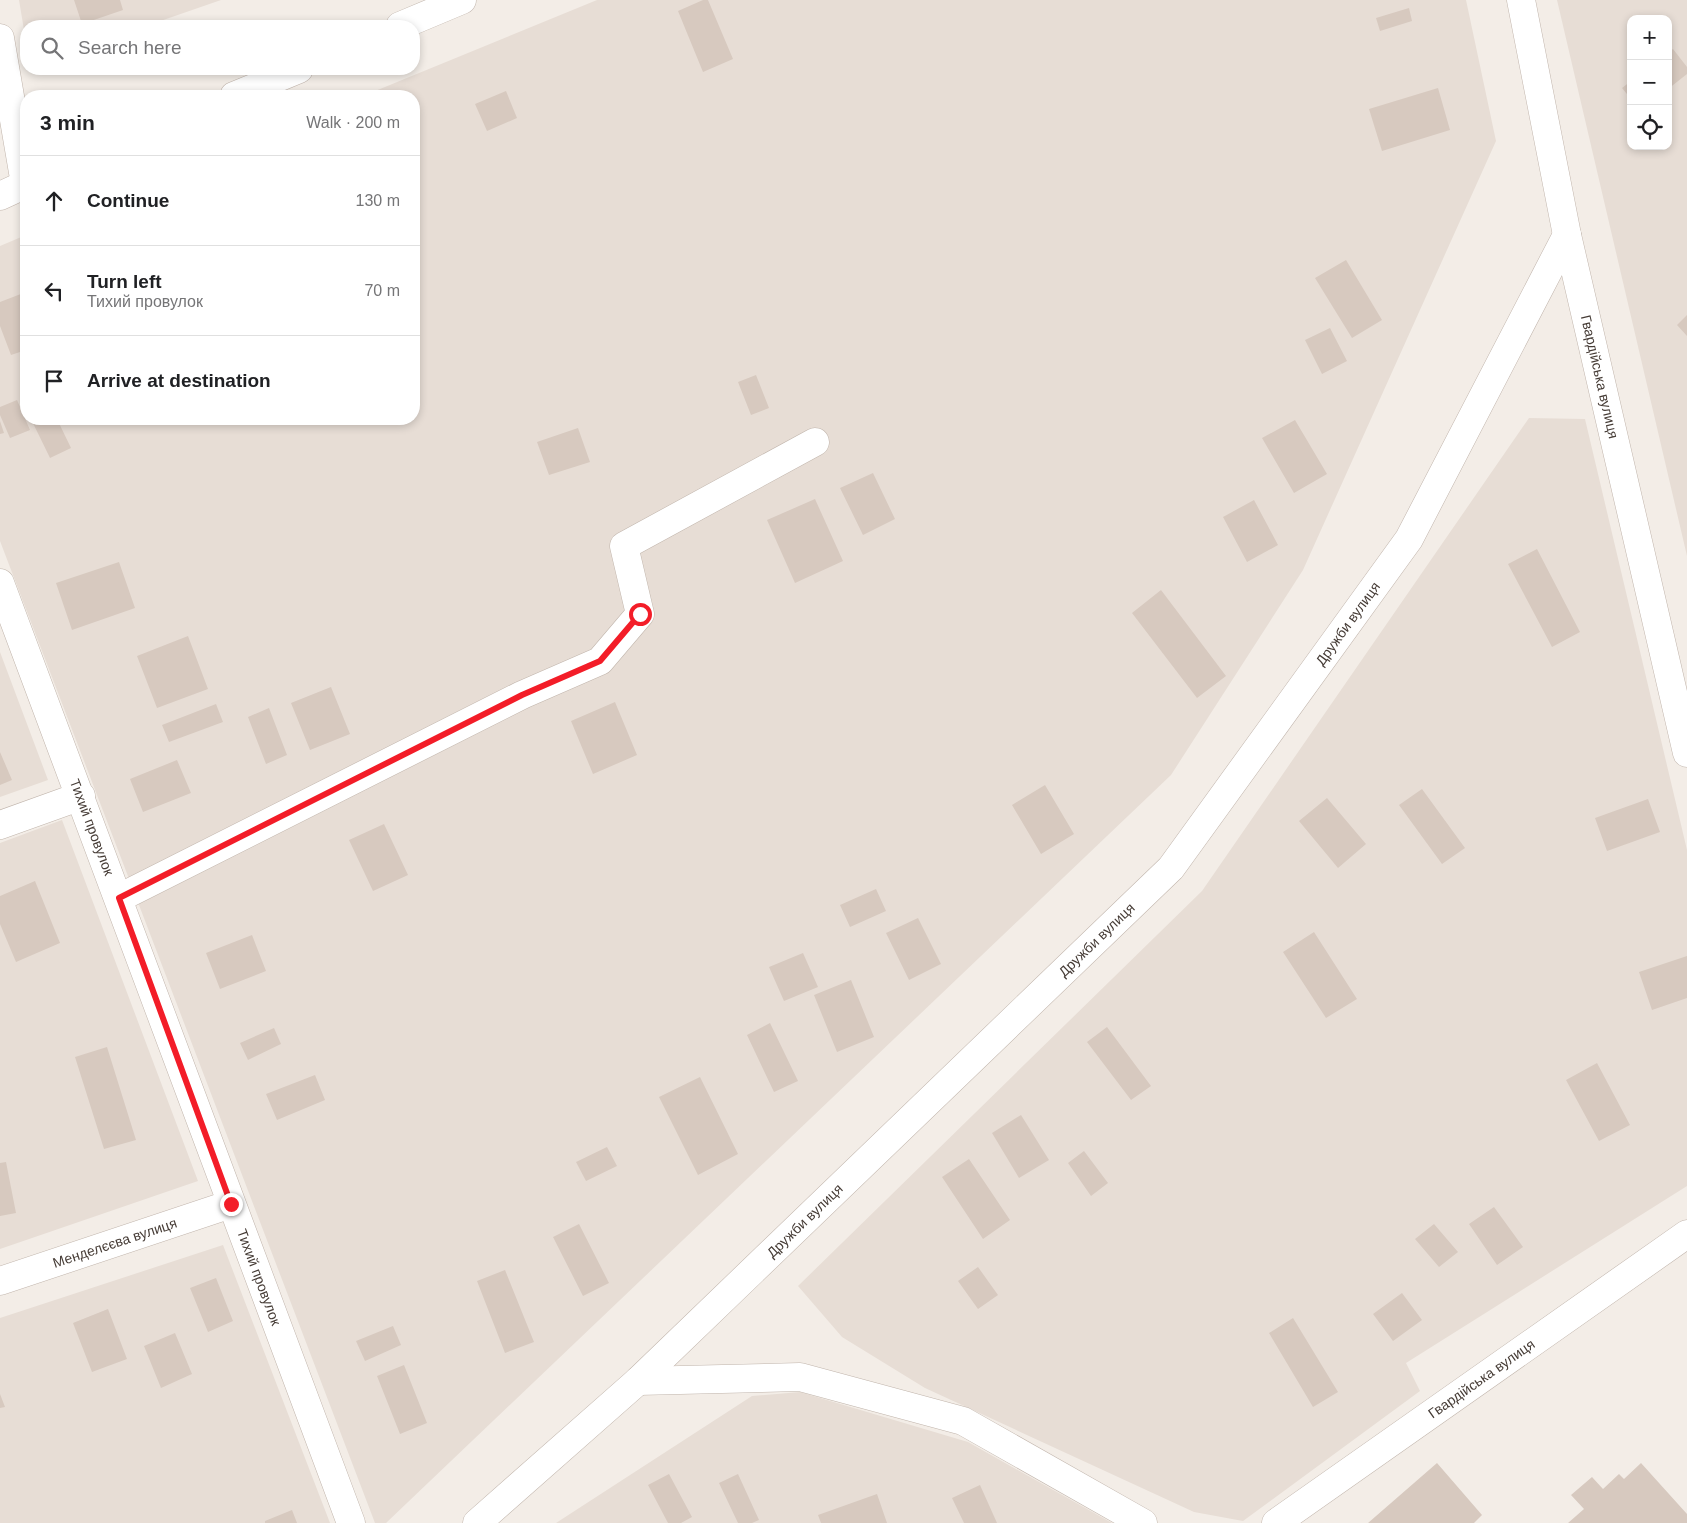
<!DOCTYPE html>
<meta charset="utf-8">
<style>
body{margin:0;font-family:Helvetica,sans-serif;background:#f6f6f6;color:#202124}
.controls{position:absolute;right:15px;top:15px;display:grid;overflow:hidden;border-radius:10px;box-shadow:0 2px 8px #0003}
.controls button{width:45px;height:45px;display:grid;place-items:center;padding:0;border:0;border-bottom:1px solid #e0e0e0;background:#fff;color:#202124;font:25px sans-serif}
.stop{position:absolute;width:15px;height:15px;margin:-11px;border:4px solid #f31d28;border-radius:50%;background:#fff}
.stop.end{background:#f31d28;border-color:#fff;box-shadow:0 1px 5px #0008}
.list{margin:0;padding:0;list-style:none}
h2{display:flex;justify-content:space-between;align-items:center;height:65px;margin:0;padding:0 20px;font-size:21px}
h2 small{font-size:16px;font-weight:400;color:#757577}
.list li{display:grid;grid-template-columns:32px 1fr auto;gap:15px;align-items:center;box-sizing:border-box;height:90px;padding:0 20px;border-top:1px solid #e0e0e0}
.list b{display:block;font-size:19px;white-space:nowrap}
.list p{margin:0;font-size:16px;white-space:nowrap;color:#757577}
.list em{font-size:16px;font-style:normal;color:#757577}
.icon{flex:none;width:28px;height:28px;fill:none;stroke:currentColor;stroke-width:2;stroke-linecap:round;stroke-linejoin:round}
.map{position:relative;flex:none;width:1687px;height:1523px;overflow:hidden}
.search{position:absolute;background:#fff;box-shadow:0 2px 8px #0003;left:20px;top:20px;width:400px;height:55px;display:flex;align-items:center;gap:12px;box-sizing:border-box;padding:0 18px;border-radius:20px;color:#757577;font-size:19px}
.panel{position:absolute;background:#fff;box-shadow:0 2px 8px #0003;left:20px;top:90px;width:400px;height:335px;border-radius:20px}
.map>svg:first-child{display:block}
.residential{fill:#e7ddd5;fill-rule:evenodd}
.building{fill:#d7c9bf}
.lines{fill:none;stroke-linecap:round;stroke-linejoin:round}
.minor-casing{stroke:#c1b5ac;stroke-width:29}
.minor{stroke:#fff;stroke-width:28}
.route{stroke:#f31d28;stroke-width:6}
.labels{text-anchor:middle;stroke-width:4;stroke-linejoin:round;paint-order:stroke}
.street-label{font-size:14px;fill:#463c36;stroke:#fff}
</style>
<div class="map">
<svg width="1687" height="1523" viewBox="0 0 1687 1523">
<rect width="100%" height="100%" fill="#f3ede7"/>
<path class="residential" d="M 19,0 L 221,0 L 146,26 L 26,26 L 26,42 Z
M 597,0 L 1466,0 L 1496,141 L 1303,570 L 1171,775 L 386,1523 L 375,1523 L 0,541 L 0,246 L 26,235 L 26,419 L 414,419 L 414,96 L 363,96 Z
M 1557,0 L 1687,0 L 1687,556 ZM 1631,19 L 1668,19 L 1668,146 L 1631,146 Z
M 1529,418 L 1585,419 L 1687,850 L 1687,1186 L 1406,1363 L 1420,1391 L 1243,1521 L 1194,1512 L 925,1388 L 842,1337 L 798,1286 L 1202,891 Z
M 0,652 L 48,780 L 0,797 Z
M 62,820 L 198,1181 L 0,1249 L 0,843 Z
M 223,1245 L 330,1523 L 0,1523 L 0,1318 Z
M 800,1392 L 968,1442 L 1112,1523 L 556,1523 L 752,1396 Z"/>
<path class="building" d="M 74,0 L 120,0 L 123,10 L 82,24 Z
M 703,0 L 708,0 L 733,59 L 703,72 L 678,11 Z
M 1409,8 L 1412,21 L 1380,31 L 1376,18 Z
M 1673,49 L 1687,67 L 1687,74 L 1668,89 L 1668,52 Z
M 1631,81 L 1631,99 L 1622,88 Z
M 1438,88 L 1450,130 L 1382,151 L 1369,109 Z
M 506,91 L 517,118 L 487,131 L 475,104 Z
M 1346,260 L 1382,320 L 1352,338 L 1315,278 Z
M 26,292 L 26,350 L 11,355 L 0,326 L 0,302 Z
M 1687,315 L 1687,336 L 1677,325 Z
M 1330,328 L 1347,361 L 1322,374 L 1305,340 Z
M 756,375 L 769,408 L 751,415 L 738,382 Z
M 17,400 L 30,430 L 10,438 L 0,415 L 0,407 Z
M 31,419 L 57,419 L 71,448 L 50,458 Z
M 1295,420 L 1327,474 L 1294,493 L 1262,438 Z
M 0,421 L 4,433 L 0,434 Z
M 578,428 L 590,462 L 549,475 L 537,442 Z
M 873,473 L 895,519 L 863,535 L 840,488 Z
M 815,499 L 843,561 L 795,583 L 767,520 Z
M 1254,500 L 1278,545 L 1247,562 L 1223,517 Z
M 1537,549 L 1580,632 L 1552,647 L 1508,564 Z
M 119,562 L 135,608 L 72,630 L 56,583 Z
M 1161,590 L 1226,676 L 1197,698 L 1132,613 Z
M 188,636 L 208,689 L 157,708 L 137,656 Z
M 331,687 L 350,734 L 310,750 L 291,703 Z
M 615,702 L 637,755 L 593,774 L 571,721 Z
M 216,704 L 223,722 L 169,742 L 162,725 Z
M 269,708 L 287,755 L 266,764 L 248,717 Z
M 0,752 L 12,780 L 0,785 Z
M 177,760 L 191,793 L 143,812 L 130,779 Z
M 1045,785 L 1074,834 L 1041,854 L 1012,805 Z
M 1422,789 L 1465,848 L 1442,864 L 1399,805 Z
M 1327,798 L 1366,844 L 1338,868 L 1299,821 Z
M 1648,799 L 1660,832 L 1607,851 L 1595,818 Z
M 384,824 L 408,875 L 373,891 L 349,840 Z
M 35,881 L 60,943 L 16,962 L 0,924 L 0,896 Z
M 876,889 L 886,911 L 850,927 L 840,905 Z
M 918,918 L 941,964 L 909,980 L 886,933 Z
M 1314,932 L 1357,999 L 1326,1018 L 1283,952 Z
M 252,935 L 266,971 L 220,989 L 206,953 Z
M 803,953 L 818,987 L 784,1001 L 769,967 Z
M 1687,956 L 1687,998 L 1652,1010 L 1639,972 Z
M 851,980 L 874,1037 L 837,1052 L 814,995 Z
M 770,1023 L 798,1081 L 774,1092 L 747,1035 Z
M 1107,1027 L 1151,1086 L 1131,1100 L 1087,1042 Z
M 274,1028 L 281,1044 L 248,1060 L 240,1043 Z
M 107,1047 L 136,1140 L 104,1149 L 75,1057 Z
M 1597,1063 L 1630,1125 L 1599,1141 L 1566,1080 Z
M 315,1075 L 325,1100 L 277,1120 L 266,1094 Z
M 700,1077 L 738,1154 L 698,1175 L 659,1097 Z
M 1021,1115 L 1049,1160 L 1019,1178 L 992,1133 Z
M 607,1147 L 617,1166 L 586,1181 L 576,1162 Z
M 1084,1151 L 1108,1183 L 1091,1196 L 1068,1163 Z
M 969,1159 L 1010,1220 L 983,1239 L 942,1177 Z
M 6,1162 L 16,1213 L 0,1216 L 0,1163 Z
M 1494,1207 L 1523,1247 L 1497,1265 L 1469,1224 Z
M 579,1224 L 609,1283 L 583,1296 L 553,1237 Z
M 1434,1224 L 1458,1252 L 1439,1267 L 1415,1239 Z
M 978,1267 L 998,1295 L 978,1309 L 958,1281 Z
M 505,1270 L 534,1342 L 505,1353 L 477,1281 Z
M 216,1278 L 233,1321 L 208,1332 L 190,1288 Z
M 1402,1293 L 1422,1320 L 1393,1341 L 1373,1314 Z
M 108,1309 L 127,1359 L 92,1372 L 73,1323 Z
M 1293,1318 L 1338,1392 L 1313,1407 L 1269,1333 Z
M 393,1326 L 401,1345 L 365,1361 L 356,1341 Z
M 175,1333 L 192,1374 L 161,1388 L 144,1346 Z
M 404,1365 L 427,1423 L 400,1434 L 377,1376 Z
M 0,1394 L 5,1407 L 0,1408 Z
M 1437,1463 L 1482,1515 L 1474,1523 L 1368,1523 Z
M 1641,1463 L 1687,1514 L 1687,1523 L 1568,1523 L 1584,1509 L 1571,1495 L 1592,1477 L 1603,1489 L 1619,1474 L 1624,1479 Z
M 669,1474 L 692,1517 L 681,1523 L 668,1523 L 648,1485 Z
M 738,1474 L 759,1520 L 752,1523 L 738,1523 L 719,1483 Z
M 980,1485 L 997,1523 L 964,1523 L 952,1498 Z
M 877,1494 L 887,1523 L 821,1523 L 818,1515 Z
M 292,1510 L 297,1523 L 265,1523 L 265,1521 Z"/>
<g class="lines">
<g class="minor-casing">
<g id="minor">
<path id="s1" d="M 1521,0 L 1567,235 L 1687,753"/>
<path d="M 400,26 L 462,0"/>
<path d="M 0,38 L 25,184"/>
<path d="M 234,96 L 299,69"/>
<path d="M 0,196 L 26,184"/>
<path id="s2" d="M 0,583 C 119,895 233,1210 351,1523"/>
<path d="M 0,825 L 81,796"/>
<path d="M 119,898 L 522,695 L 600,661 L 640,614 L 624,546 L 815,442"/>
<path id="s3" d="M 0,1281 L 231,1204"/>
<path d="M 638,1381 L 800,1377 L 963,1421 L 1143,1523"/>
<path id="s4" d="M 477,1523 L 638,1381 L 1171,868 L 1409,539 L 1567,235"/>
<path id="s5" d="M 1276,1523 L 1687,1234"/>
</g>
</g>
<use href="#minor" class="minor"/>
</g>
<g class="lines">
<path class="route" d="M 231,1204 L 119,898 L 522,695 L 600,661 L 640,614"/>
</g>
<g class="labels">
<g class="street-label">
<text dy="5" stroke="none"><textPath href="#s1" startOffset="385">Гвардійська вулиця</textPath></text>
<text dy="5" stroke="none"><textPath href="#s4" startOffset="1256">Дружби вулиця</textPath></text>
<text dy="5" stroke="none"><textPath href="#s2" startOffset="261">Тихий провулок</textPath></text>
<text dy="5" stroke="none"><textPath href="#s4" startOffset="851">Дружби вулиця</textPath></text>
<text dy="5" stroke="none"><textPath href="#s4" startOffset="446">Дружби вулиця</textPath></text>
<text dy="5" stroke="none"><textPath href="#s3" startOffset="121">Менделєєва вулиця</textPath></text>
<text dy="5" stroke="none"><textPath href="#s2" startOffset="741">Тихий провулок</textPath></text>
<text dy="5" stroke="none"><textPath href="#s5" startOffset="251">Гвардійська вулиця</textPath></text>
</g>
</g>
</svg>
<div class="controls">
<button>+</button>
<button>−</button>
<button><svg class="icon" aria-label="locate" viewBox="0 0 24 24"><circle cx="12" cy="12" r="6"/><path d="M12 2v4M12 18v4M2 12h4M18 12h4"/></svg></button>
</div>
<div class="stop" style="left:640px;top:614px"></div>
<div class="stop end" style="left:231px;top:1204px"></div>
<div class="search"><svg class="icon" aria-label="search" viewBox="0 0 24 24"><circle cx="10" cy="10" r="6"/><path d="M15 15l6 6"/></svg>Search here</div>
<section class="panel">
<h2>3 min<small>Walk · 200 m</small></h2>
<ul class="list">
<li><svg class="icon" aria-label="ahead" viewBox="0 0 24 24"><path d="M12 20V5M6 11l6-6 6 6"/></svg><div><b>Continue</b></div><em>130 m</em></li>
<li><svg class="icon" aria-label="left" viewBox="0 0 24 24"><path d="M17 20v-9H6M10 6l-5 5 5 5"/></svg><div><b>Turn left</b><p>Тихий провулок</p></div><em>70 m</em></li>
<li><svg class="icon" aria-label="arrive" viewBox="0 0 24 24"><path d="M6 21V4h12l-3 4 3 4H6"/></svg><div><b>Arrive at destination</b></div></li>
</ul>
</section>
</div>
